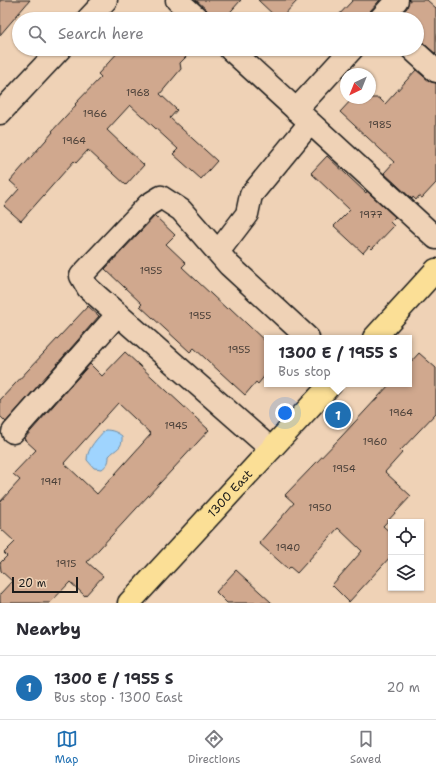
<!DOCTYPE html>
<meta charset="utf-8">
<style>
body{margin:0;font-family:"Shantell Sans",sans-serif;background:#f7f7f7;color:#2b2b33}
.controls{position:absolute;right:12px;bottom:12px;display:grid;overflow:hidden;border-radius:0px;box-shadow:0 1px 3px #0004}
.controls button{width:36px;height:36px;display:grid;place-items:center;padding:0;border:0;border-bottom:1px solid #e1e1e2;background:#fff;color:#2b2b33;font:20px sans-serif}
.compass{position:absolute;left:340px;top:68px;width:36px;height:36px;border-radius:50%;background:#fff;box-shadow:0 1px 3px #0004;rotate:223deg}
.scale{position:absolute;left:12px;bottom:10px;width:66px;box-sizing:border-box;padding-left:4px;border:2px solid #1c1c1c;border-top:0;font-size:11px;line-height:14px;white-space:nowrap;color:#1c1c1c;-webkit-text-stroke:3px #efd2b6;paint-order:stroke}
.you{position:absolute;left:285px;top:413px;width:14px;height:14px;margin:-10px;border:3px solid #fff;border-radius:50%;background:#1a73e8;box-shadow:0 0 0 6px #1a73e833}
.badge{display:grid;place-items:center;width:26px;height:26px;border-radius:50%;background:#1f6fb2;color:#fff;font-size:13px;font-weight:700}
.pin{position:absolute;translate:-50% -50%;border:2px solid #fff;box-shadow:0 1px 4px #0006}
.popup{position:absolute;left:264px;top:335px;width:148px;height:52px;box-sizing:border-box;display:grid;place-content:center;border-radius:0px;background:#fff;filter:drop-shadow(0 1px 3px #0005);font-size:13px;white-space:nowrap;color:#7c7c81}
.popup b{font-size:15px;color:#2b2b33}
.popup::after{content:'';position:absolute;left:50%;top:100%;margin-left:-8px;border:8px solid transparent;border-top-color:#fff}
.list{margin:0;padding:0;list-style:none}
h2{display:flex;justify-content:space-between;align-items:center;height:52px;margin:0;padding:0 16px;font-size:17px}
h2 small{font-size:13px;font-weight:400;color:#7c7c81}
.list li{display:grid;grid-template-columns:26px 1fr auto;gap:12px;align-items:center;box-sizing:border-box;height:64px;padding:0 16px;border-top:1px solid #e1e1e2}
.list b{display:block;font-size:15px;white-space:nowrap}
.list p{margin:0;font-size:13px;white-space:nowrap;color:#7c7c81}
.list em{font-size:13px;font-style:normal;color:#7c7c81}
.icon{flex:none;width:22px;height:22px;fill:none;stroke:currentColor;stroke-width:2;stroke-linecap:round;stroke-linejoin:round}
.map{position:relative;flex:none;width:436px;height:603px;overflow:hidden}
.search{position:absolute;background:#fff;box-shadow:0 1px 3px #0004;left:12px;right:12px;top:12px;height:44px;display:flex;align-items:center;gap:10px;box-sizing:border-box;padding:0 14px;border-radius:22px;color:#7c7c81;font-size:15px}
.sheet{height:116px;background:#fff}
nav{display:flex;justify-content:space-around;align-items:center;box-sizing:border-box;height:56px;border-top:1px solid #e1e1e2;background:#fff;font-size:11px;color:#7c7c81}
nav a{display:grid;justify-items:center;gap:2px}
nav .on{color:#1f6fb2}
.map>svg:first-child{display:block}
.water{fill:#9fd4fe;stroke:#6b8aa4}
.building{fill:#d0a88e;stroke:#1c1c1c;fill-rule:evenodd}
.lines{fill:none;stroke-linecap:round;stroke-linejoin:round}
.minor-casing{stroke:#1c1c1c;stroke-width:25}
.major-casing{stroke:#1c1c1c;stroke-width:25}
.minor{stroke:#efd2b6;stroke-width:22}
.major{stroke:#fbdf96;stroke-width:22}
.labels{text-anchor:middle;stroke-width:3;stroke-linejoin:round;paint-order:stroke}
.number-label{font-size:10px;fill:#493f38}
.street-label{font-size:12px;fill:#1c1c1c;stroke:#efd2b6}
</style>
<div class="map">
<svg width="436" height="603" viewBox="0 0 436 603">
<rect width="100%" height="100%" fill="#efd2b6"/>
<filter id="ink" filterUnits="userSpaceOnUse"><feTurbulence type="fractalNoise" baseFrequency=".025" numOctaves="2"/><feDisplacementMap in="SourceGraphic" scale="8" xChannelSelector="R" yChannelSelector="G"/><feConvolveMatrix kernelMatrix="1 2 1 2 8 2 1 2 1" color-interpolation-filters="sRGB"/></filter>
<g filter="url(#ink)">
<path class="water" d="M 105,430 C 112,430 117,432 122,436 C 123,449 116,448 109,456 C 109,463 107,465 102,469 L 94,468 L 87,460 C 87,448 98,438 105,430 Z"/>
<path class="building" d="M 0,0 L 30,0 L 0,35 Z
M 196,0 L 241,0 L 224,19 L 210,19 L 210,15 L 207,10 Z
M 258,0 L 298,0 L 280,19 L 278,19 Z
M 353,0 L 380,0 L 370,11 L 368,19 L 335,19 Z
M 409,0 L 427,0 L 436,8 L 436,54 L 417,38 L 417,19 L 397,19 L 407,8 Z
M 170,11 L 179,19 L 163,19 Z
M 121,49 L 194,49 L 180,63 L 181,69 L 160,94 L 177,110 L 170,118 L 217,161 L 201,179 L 173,154 L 178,149 L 130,105 L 107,130 L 144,165 L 126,185 L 88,150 L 76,163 L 74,161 L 21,221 L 4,206 L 19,189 L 10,181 L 53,132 L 52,131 L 76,105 L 75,104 L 101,77 L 98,74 Z
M 416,70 L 428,80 L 436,83 L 436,183 L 422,198 L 419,196 L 416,200 L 413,197 L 412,199 L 384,173 L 394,162 L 340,112 L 353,98 L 379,98 L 385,104 Z
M 327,156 L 366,193 L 367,191 L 395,217 L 390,222 L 394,226 L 372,249 L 369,246 L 363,253 L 334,226 L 350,210 L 311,173 Z
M 155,216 L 175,235 L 166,244 L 186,263 L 182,267 L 227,309 L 229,307 L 267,343 L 267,373 L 258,384 L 256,382 L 245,395 L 194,348 L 190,352 L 140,306 L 142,304 L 105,269 Z
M 88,306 L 99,316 L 6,422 L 0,416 L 0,400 Z
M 125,352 L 209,430 L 87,562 L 103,576 L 85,596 L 70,582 L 50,603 L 0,603 L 0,594 L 12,581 L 1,571 L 0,563 L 7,556 L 4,553 L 15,542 L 0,528 L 0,502 L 20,480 L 13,474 L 36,450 L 24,439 L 90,364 L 102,376 ZM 118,403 L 151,434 L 97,494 L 64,463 Z
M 419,353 L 436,368 L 436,413 L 400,451 L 402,453 L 385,472 L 411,496 L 383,526 L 391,533 L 391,556 L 349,602 L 332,585 L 362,551 L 338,528 L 297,573 L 290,567 L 288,569 L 259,543 L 294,503 L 285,495 L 341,437 L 390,384 L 409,384 L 409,364 Z
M 236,570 L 272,603 L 227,603 L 216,592 Z"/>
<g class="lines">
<g class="minor-casing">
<path id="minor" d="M 177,0 L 198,19
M 88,19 L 106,0
M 380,19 L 397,0
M 230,49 L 436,238
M 412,49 L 436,71
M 296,110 L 352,49
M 0,113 L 60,49
M 218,252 L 247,214 L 251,195 L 310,123
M 13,432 L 118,314
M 271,449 L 88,288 L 81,276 L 148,205 L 161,197 L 181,210 L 229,265 L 308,338"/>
</g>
<g class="major-casing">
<g id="major">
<path d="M 374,338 L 436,270"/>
<path id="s1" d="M 129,603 L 331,384"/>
</g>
</g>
<use href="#minor" class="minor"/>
<use href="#major" class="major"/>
</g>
</g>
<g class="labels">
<g class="number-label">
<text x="138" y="96">1968</text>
<text x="95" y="117">1966</text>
<text x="380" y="128">1985</text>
<text x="74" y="144">1964</text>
<text x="371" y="218">1977</text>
<text x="151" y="274">1955</text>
<text x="200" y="319">1955</text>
<text x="239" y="353">1955</text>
<text x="401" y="416">1964</text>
<text x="176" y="429">1945</text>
<text x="375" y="445">1960</text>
<text x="344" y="472">1954</text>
<text x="51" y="485">1941</text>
<text x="320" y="511">1950</text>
<text x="288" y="551">1940</text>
<text x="66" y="567">1915</text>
</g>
<g class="street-label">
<text dy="4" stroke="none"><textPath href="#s1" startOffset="149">1300 East</textPath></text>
</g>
</g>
</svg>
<div class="controls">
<button><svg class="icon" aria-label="locate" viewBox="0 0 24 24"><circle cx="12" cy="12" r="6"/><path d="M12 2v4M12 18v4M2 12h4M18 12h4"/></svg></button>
<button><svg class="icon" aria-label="layers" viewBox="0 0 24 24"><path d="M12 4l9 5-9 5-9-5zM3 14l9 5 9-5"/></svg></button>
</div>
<svg class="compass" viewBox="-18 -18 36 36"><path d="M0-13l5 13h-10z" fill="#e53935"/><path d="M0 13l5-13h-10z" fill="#7c7c81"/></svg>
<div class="scale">20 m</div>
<div class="you"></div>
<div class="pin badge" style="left:338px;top:415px">1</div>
<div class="popup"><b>1300 E / 1955 S</b>Bus stop</div>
<div class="search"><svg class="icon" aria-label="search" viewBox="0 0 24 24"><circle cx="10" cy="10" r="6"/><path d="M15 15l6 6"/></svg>Search here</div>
</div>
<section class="sheet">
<h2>Nearby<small></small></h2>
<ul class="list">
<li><span class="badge">1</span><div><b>1300 E / 1955 S</b><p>Bus stop · 1300 East</p></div><em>20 m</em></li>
</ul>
</section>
<nav>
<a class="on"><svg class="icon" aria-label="map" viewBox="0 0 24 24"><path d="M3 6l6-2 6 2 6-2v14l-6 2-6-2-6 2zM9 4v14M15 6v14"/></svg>Map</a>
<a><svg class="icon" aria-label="directions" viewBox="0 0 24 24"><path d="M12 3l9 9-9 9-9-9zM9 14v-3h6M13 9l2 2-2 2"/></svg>Directions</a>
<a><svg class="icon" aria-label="saved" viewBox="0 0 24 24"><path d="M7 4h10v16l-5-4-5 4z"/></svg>Saved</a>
</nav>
